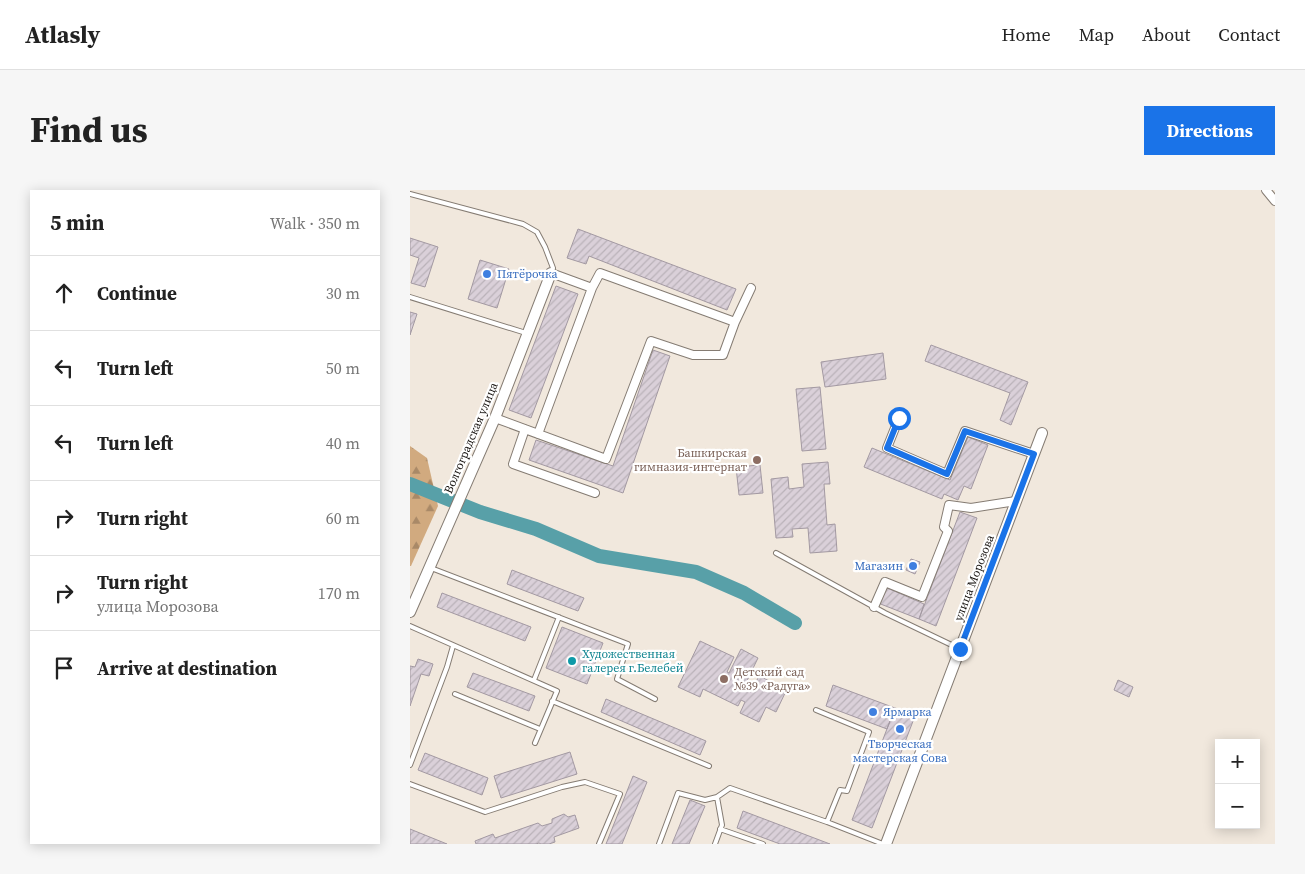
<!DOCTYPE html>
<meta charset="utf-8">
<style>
body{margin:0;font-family:"Source Serif 4",serif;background:#f6f6f6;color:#222}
.controls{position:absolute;right:15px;bottom:15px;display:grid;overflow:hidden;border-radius:0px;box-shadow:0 2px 12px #0003}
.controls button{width:45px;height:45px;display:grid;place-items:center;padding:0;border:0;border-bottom:1px solid #e0e0e0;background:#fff;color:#222;font:25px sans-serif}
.stop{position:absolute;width:15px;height:15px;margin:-11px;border:4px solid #1a73e8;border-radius:50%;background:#fff}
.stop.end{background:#1a73e8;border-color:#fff;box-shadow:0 1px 5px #0008}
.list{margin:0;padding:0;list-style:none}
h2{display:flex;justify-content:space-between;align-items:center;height:65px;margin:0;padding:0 20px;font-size:21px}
h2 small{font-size:16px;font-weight:400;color:#767676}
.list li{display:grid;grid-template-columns:32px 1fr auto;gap:15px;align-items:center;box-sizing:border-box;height:75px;padding:0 20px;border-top:1px solid #e0e0e0}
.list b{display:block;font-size:19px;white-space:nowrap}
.list p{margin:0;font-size:16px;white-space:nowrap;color:#767676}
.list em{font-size:16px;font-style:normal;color:#767676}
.icon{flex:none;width:28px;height:28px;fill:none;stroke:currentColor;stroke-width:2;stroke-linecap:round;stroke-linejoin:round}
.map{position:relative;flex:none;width:865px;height:654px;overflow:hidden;border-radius:0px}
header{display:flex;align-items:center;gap:30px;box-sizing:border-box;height:70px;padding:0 25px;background:#fff;border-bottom:1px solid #e0e0e0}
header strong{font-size:24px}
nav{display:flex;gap:28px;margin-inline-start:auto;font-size:18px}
.intro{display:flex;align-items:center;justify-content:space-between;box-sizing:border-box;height:120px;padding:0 30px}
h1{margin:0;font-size:35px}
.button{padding:12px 22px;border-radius:0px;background:#1a73e8;color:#fff;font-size:18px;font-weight:700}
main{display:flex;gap:30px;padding:0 30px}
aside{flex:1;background:#fff;border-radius:0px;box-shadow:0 2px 12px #0003}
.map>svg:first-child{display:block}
.forest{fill:url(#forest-firs)}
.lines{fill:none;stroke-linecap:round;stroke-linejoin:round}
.river{stroke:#58a0a8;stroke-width:14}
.building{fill:url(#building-hatch);stroke:#a399a2}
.lane-casing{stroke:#857c73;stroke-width:6}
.street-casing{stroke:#857c73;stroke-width:10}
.secondary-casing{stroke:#857c73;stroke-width:12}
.lane{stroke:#fff;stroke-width:4}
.street{stroke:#fff;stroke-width:8}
.secondary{stroke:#fff;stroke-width:10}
.route{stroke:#1a73e8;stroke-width:6}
.shop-dot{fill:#3f7fe0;stroke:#fff;stroke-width:2}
.education-dot{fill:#8d6e63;stroke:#fff;stroke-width:2}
.culture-dot{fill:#0f9aa8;stroke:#fff;stroke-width:2}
.labels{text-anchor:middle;stroke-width:4.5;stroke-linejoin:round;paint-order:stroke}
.shop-label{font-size:12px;fill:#366cbe;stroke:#fff;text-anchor:start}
.street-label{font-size:12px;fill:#1a1613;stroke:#fff}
.education-label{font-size:12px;fill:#785e54;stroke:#fff;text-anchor:end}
.culture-label{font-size:12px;fill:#0d838f;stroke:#fff;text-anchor:start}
</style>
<header>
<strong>Atlasly</strong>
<nav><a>Home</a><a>Map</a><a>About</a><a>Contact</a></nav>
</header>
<div class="intro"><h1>Find us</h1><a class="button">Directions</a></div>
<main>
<aside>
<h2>5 min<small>Walk · 350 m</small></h2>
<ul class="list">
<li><svg class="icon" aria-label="ahead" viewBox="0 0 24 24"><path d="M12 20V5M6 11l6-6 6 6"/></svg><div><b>Continue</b></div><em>30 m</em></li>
<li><svg class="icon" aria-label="left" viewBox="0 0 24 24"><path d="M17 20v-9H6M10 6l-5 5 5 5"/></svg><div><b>Turn left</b></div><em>50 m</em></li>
<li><svg class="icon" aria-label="left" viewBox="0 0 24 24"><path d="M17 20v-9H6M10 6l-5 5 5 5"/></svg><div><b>Turn left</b></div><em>40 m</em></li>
<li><svg class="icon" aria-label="right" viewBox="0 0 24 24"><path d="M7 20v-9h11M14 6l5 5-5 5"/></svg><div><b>Turn right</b></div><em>60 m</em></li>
<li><svg class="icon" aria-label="right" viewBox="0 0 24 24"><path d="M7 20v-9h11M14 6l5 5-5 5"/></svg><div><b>Turn right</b><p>улица Морозова</p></div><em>170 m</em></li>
<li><svg class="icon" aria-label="arrive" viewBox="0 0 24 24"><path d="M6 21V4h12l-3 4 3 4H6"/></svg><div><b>Arrive at destination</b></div></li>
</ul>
</aside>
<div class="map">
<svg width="865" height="654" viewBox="0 0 865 654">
<defs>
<pattern id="forest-firs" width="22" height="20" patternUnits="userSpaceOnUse" patternTransform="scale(1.25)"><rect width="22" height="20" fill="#d1aa7f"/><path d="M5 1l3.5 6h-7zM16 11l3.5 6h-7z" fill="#a98967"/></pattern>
<pattern id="building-hatch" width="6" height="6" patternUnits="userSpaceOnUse" patternTransform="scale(1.25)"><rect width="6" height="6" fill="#dad0d9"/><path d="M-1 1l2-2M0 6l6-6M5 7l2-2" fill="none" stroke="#bab2b9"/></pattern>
</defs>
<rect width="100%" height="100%" fill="#f1e8dd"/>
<path class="forest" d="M 0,256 L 17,268 L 28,316 L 1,376 L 0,376 Z"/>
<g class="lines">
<path class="river" d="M 0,294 L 70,322 L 126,339 L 189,366 L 286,382 L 334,403 L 385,433"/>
</g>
<path class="building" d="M 168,39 L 326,99 L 317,120 L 179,66 L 176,74 L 157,68 Z
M 0,48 L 28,57 L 15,97 L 1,93 L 9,68 L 0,65 Z
M 70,70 L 99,79 L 87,118 L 58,109 Z
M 146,96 L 168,104 L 121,228 L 99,220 Z
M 0,122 L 7,124 L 0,145 Z
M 521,155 L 618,192 L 601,235 L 590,230 L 600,203 L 515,171 Z
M 243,160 L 260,166 L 213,303 L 119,270 L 126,250 L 203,276 Z
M 473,163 L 476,189 L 415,197 L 411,172 Z
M 410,197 L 416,259 L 392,261 L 386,199 Z
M 558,247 L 578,255 L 561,299 L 554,296 L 548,310 L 534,304 L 532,309 L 454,277 L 462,258 L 540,290 Z
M 418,272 L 420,294 L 414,294 L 417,335 L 425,334 L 427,361 L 400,363 L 398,338 L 382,339 L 383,347 L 366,348 L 361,289 L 378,287 L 379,299 L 394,297 L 392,274 Z
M 350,275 L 353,303 L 329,305 L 326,277 Z
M 550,322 L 567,328 L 526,436 L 509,429 Z
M 501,369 L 510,372 L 505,384 L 496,380 Z
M 102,380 L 174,408 L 168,421 L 97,394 Z
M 475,397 L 514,414 L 509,429 L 468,413 Z
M 32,403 L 121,437 L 115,451 L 27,417 Z
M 152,437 L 193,453 L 177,494 L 136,478 Z
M 290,451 L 324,467 L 317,482 L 319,483 L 331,459 L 348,468 L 333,499 L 341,502 L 349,486 L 377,499 L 366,522 L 356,517 L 349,532 L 330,523 L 335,512 L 331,510 L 328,516 L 293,499 L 290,507 L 268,497 Z
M 8,469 L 23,474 L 19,486 L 11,484 L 0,516 L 0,476 L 5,477 Z
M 63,483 L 125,506 L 119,521 L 57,497 Z
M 708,490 L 723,497 L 719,507 L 704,500 Z
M 423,495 L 485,518 L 477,539 L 416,516 Z
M 196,509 L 296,551 L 290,565 L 191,522 Z
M 485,518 L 505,526 L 462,638 L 442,630 Z
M 160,562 L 167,584 L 91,608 L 84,586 Z
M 15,563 L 78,588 L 72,605 L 8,580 Z
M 223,586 L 237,592 L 212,654 L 196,654 Z
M 280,610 L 295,616 L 279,654 L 262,654 Z
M 333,621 L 420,654 L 370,654 L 327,638 Z
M 154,624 L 158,627 L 165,625 L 169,638 L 144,647 L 145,652 L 139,654 L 131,654 L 129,653 L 126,654 L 66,654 L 65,651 L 83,644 L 85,648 L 128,633 L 132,636 L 142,633 L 142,629 Z
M 0,639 L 37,654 L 0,654 Z"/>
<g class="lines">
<g class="lane-casing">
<path id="lane" d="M 0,4 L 113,34 L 127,42 L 135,57 L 143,78
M 0,107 L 116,143
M 366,363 L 475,423 L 550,459
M 21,378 L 218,454 L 207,489 L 245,509
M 0,436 L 147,501 L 125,553
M 124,490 L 149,427
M 45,504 L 130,539
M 142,511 L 299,576
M 406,520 L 459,542 L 437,601 L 430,600 L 417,632
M 0,575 L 37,477 L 43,456
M 0,594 L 75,622 L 152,597 L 175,592 L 210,604 L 189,654
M 307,607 L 320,598 L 417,632 L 473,654
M 310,639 L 353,654
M 249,654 L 268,603 L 295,610 L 307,607 L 312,635 L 305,654"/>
</g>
<g class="street-casing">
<path id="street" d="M 856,0 L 865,11
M 141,83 L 182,98 L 190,83 L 325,132 L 341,98
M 85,228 L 196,269 L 241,151 L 283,165 L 313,165 L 325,132
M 489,228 L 477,258 L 537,284 L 555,241 L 624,264
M 115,239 L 103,274 L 185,303
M 128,244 L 182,98
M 464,417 L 475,392 L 512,407 L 538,341 L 534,337 L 539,315 L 561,318 L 606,311"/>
</g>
<g class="secondary-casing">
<path id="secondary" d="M 0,422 L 85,228 L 141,83
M 476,654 L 632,243"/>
</g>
<use href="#lane" class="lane"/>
<use href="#street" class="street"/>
<use href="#secondary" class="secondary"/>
</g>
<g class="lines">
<path class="route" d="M 489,228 L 477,258 L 537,284 L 555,241 L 624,264 L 550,459"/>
</g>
<g class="shop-dot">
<circle cx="77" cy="84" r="5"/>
<circle cx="503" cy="376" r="5"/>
<circle cx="463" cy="522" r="5"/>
<circle cx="490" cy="539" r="5"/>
</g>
<g class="education-dot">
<circle cx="347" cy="270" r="5"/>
<circle cx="314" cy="489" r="5"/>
</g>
<circle class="culture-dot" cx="162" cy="471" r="5"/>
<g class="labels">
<g class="shop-label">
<text x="87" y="88">Пятёрочка</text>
<text x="493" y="380" text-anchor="end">Магазин</text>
<text x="473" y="526">Ярмарка</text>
<text x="490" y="558" text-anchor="middle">Творческая<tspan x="490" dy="14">мастерская Сова</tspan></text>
</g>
<g class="street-label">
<text transform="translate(61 248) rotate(-67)" y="4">Волгоградская улица</text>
<text transform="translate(564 388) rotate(-69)" y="4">улица Морозова</text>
</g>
<g class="education-label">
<text x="337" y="267">Башкирская<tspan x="337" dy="14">гимназия-интернат</tspan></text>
<text x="324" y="486" text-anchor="start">Детский сад<tspan x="324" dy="14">№39 «Радуга»</tspan></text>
</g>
<g class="culture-label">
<text x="172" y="468">Художественная<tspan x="172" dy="14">галерея г.Белебей</tspan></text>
</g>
</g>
</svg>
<div class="controls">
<button>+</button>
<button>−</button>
</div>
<div class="stop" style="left:489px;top:228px"></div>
<div class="stop end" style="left:550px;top:459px"></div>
</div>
</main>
